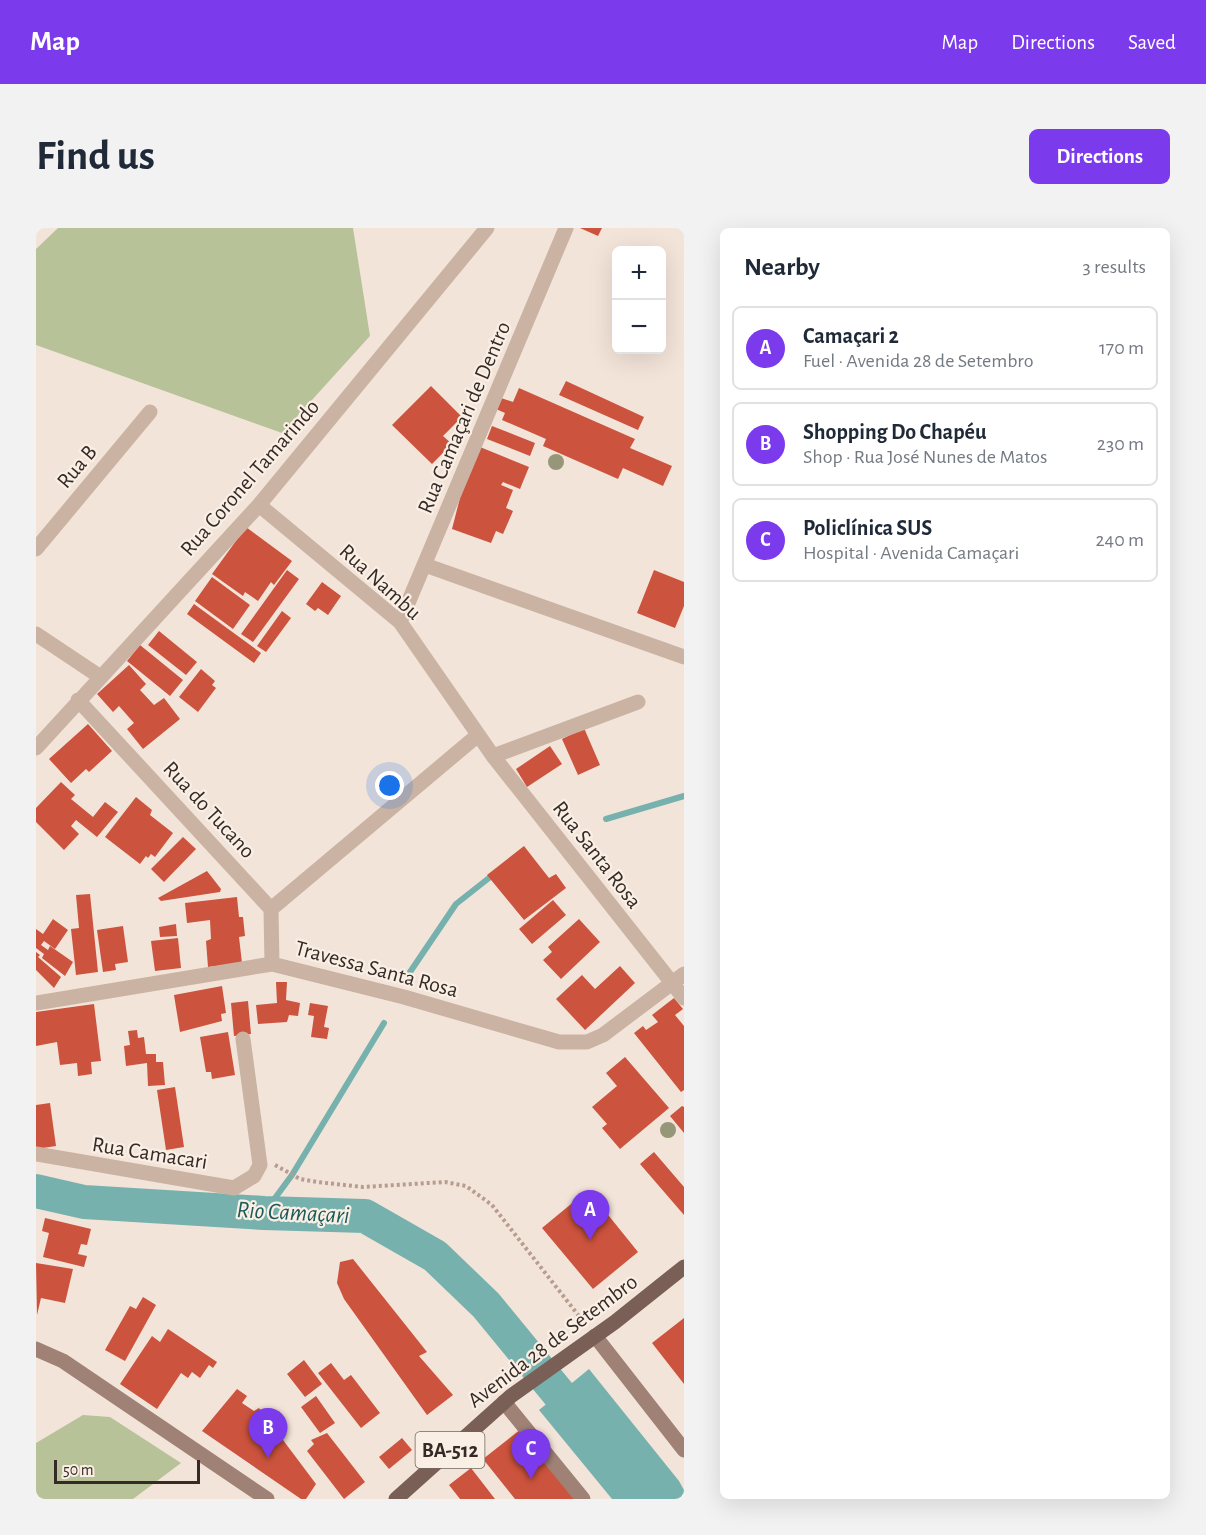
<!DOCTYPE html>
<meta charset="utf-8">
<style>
body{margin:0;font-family:"Alegreya Sans",sans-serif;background:#f2f2f3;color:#1f2937}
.controls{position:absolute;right:18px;top:18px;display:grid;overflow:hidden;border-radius:9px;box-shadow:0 6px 24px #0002}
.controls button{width:54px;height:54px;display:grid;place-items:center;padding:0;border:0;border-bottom:2px solid #e0e1e3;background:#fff;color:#1f2937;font:30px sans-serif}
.scale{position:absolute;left:18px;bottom:15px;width:146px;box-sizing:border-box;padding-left:6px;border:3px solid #362a26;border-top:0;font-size:16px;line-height:21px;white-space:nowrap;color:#362a26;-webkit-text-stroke:4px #faefe5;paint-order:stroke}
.you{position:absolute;left:354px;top:558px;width:21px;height:21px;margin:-15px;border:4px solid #fff;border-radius:50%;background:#1a73e8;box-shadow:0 0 0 9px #1a73e833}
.badge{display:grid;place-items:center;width:39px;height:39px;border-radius:50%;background:#7c3aed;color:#fff;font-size:20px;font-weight:700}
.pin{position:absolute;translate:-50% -50px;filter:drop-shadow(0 2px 3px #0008)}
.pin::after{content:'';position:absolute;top:32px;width:21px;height:18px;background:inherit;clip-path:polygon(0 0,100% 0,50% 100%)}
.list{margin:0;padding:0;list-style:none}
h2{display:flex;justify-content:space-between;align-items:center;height:78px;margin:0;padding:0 24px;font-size:26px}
h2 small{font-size:20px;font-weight:400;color:#747a83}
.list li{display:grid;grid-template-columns:39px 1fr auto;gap:18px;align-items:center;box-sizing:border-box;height:84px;margin:0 12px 12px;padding:0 12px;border:2px solid #e0e1e3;border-radius:9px}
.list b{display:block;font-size:22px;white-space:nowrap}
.list p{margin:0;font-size:20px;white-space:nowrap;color:#747a83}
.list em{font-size:20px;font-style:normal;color:#747a83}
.map{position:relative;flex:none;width:648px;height:1271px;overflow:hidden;border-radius:9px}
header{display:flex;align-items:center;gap:36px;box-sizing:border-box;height:84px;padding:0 30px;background:#7c3aed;color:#fff}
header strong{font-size:28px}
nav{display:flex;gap:33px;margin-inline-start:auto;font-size:21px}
.intro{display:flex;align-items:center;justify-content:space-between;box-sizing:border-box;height:144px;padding:0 36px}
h1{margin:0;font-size:42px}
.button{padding:15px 27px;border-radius:9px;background:#7c3aed;color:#fff;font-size:21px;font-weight:700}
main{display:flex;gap:36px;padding:0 36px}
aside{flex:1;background:#fff;border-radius:9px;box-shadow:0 6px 24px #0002}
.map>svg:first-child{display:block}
.green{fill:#b8c298}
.water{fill:#76b1ae}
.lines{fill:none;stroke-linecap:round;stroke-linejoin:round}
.stream{stroke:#76b1ae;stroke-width:6}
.river{stroke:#76b1ae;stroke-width:34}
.building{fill:#cc533d}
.path{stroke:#b79c8f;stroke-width:4;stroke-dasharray:3 3;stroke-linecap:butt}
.street{stroke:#cbb3a4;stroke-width:15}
.secondary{stroke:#9f8176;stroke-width:15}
.primary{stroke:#795f56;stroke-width:15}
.tree{fill:#969678}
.labels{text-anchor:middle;stroke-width:4.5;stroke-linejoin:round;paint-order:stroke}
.shield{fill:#faefe5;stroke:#71655f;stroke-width:1.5}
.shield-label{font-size:21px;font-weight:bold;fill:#362a26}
.street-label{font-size:22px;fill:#362a26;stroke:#faefe5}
.water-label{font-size:24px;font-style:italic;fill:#1a5a58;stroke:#faefe5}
</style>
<header>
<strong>Map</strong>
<nav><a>Map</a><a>Directions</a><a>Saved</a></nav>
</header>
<div class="intro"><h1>Find us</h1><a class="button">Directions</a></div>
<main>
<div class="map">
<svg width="648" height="1271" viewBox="0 0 648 1271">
<rect width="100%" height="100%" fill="#f3e4d9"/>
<path class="green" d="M 22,0 L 317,0 L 334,108 L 246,205 L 0,117 L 0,21 Z
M 47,1187 L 74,1189 L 145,1235 L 97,1271 L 0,1271 L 0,1215 Z"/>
<path class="water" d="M 553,1141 L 643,1253 L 648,1262 L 648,1271 L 576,1271 L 503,1182 Z"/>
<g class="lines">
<path class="stream" d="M 570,591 L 648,568
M 372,747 L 420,676 L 458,646
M 228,985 L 256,947 L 348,795"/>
<path class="river" d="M 0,963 L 48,974 L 228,985 L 329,988 L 399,1028 L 450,1077 L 609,1271"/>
</g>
<path class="building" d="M 544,0 L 566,0 L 562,8 Z
M 530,153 L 608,189 L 602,202 L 523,167 Z
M 395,158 L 426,189 L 407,208 L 416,216 L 396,236 L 356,197 Z
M 483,160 L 599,211 L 594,220 L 636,238 L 627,258 L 587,240 L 582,251 L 507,218 L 510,211 L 466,192 L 469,185 L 460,181 L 465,170 L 477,174 Z
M 456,198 L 499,215 L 494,228 L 451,211 Z
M 444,219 L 493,239 L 484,261 L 467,254 L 465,257 L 477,262 L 470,280 L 477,283 L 467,306 L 460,303 L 455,315 L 416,301 L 426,262 Z
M 210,299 L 256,333 L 238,357 L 235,354 L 222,373 L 209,364 L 207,368 L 176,346 Z
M 251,342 L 263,351 L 217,414 L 205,406 Z
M 618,342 L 648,354 L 648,378 L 639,400 L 601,385 Z
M 176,349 L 214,377 L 197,401 L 159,373 Z
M 286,354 L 305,368 L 292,387 L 282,380 L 279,383 L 270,376 Z
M 158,376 L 225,425 L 218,435 L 151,386 Z
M 246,383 L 255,390 L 230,424 L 221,418 Z
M 123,403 L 161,434 L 150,447 L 112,417 Z
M 104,417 L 147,452 L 134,468 L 91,433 Z
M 93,437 L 110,456 L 104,462 L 118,477 L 128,470 L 144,491 L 107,521 L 91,501 L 98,495 L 83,478 L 77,484 L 61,466 Z
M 165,441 L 179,453 L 176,457 L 180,460 L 162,484 L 143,469 Z
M 52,496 L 76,523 L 53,544 L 50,541 L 35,555 L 13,531 Z
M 548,500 L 564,537 L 542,547 L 526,511 Z
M 514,518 L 526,536 L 491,559 L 480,541 Z
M 25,554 L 39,567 L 35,571 L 57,589 L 69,574 L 82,584 L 61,609 L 40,592 L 35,598 L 43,606 L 28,622 L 0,594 L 0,580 Z
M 100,569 L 116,582 L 114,587 L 137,605 L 119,629 L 115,626 L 112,630 L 110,628 L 104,636 L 69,609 Z
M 147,609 L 160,621 L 128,654 L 115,641 Z
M 488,618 L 513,650 L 520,646 L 530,660 L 488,692 L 451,647 Z
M 171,643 L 185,661 L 184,664 L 125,673 L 122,670 Z
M 54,666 L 62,744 L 40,747 L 35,701 L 43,700 L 40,667 Z
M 201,669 L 203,689 L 207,689 L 209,708 L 203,709 L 206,735 L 172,739 L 170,713 L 175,711 L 174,692 L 151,695 L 149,675 Z
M 517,672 L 530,687 L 496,716 L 483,701 Z
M 17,691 L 32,702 L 19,721 L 8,713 L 5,717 L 12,722 L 14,718 L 37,734 L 29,748 L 6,730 L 8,726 L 0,720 L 0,701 L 7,706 Z
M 543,691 L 564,714 L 525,751 L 507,732 L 516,724 L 512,719 Z
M 140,696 L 141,708 L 124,709 L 123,699 Z
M 87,698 L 92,734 L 79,736 L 80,742 L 67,744 L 61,702 Z
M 142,710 L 145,740 L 119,743 L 115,713 Z
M 0,724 L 4,727 L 2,729 L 25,749 L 18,760 L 0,742 Z
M 584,738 L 599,755 L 549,802 L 520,771 L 546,747 L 559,761 Z
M 240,754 L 251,754 L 250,772 L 264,775 L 262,788 L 253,787 L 251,794 L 222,796 L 220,777 L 241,775 Z
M 186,758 L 190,785 L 185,786 L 186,793 L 144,804 L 138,767 Z
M 638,770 L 647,781 L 639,787 L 648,798 L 648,862 L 645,864 L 598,805 L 607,798 L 610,802 L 622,794 L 616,787 Z
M 212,773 L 215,806 L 198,808 L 195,775 Z
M 274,775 L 292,778 L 288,799 L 293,800 L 291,811 L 275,809 L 278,788 L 272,787 Z
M 58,776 L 65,833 L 55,834 L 56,846 L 42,848 L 41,835 L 24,837 L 21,814 L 0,818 L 0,784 Z
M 101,802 L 102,810 L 108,809 L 110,826 L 120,826 L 120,834 L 127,834 L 129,857 L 112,858 L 111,835 L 90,838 L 88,818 L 94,817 L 92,803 Z
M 192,804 L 199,847 L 176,851 L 175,844 L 170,844 L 164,809 Z
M 589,829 L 633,880 L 584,921 L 566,900 L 571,896 L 556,879 L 581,858 L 570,845 Z
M 139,859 L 148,919 L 130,922 L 121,862 Z
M 14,875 L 20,918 L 0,921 L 0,877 Z
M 646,878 L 648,879 L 648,905 L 634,888 Z
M 618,924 L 648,959 L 648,987 L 604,936 Z
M 552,962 L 602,1024 L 557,1061 L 506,1000 Z
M 9,990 L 55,1001 L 51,1017 L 45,1016 L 42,1026 L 51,1028 L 48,1039 L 7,1029 L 13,1005 L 6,1003 Z
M 317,1031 L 391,1124 L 383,1128 L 417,1167 L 391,1187 L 308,1071 L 301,1055 L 304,1034 Z
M 0,1035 L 37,1041 L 29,1075 L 5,1070 L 1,1087 Z
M 107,1069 L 120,1077 L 89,1133 L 69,1122 L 94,1078 L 100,1081 Z
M 648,1090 L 648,1156 L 616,1115 Z
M 132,1101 L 181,1134 L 177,1140 L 173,1137 L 164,1150 L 156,1144 L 152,1150 L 145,1145 L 121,1181 L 84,1156 L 116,1108 L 124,1114 Z
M 268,1132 L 286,1156 L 269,1169 L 251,1146 Z
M 295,1135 L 308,1152 L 315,1147 L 344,1185 L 325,1200 L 282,1145 Z
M 201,1161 L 211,1168 L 206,1175 L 218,1183 L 223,1180 L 280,1256 L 270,1271 L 265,1271 L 166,1203 Z
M 280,1168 L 299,1195 L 284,1205 L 265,1179 Z
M 485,1201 L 543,1271 L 479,1271 L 447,1231 Z
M 291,1205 L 329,1254 L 308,1271 L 271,1223 L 278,1216 L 275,1212 Z
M 366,1210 L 376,1222 L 353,1241 L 343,1229 Z
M 435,1240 L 459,1271 L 424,1271 L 413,1257 Z"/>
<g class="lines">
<path class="path" d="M 239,937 L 264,951 L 281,954 L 327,959 L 409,954 L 430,958 L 456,977 L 550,1097"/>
<path class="street" d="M 223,277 L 364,394 L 457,528 L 648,770
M 0,321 L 114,184
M 389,337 L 648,429
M 364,394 L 530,0
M 0,406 L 63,448
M 42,472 L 235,681 L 236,736
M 0,520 L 223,277 L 451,0
M 457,528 L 602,474
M 235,681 L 442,507
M 0,775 L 236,736 L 368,769 L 523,814 L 551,814 L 567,807 L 648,746
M 0,926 L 198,960 L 218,948 L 224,937 L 207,811"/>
<path class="secondary" d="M 559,1108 L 648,1222
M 0,1121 L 27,1133 L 231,1271
M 468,1174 L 547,1271"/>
<path class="primary" d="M 360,1271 L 475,1168 L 579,1094 L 648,1039"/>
</g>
<g class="tree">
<circle cx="520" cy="234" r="8"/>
<circle cx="632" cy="902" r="8"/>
</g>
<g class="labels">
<rect class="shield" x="379.5" y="1204" width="69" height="36" rx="4.5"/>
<g class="shield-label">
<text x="414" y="1229">BA-512</text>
</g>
<g class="street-label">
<text transform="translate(427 189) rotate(-67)" y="8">Rua Camaçari de Dentro</text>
<text transform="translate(40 238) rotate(-50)" y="8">Rua B</text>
<text transform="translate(213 249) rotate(-49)" y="8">Rua Coronel Tamarindo</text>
<text transform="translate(345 353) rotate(42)" y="8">Rua Nambu</text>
<text transform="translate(174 581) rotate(47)" y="8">Rua do Tucano</text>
<text transform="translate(562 626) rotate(52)" y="8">Rua Santa Rosa</text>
<text transform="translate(341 740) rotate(15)" y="8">Travessa Santa Rosa</text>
<text transform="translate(114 924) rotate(9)" y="8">Rua Camacari</text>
<text transform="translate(516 1112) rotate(-37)" y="8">Avenida 28 de Setembro</text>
</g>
<g class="water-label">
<text transform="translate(257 984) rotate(3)" y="8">Rio Camaçari</text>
</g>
</g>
</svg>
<div class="controls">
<button>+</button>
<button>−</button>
</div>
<div class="scale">50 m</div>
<div class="you"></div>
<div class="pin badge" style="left:554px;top:1012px">A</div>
<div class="pin badge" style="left:232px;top:1230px">B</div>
<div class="pin badge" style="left:495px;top:1251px">C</div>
</div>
<aside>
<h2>Nearby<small>3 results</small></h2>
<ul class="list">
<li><span class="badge">A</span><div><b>Camaçari 2</b><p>Fuel · Avenida 28 de Setembro</p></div><em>170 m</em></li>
<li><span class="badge">B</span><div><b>Shopping Do Chapéu</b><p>Shop · Rua José Nunes de Matos</p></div><em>230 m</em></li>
<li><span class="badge">C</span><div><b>Policlínica SUS</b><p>Hospital · Avenida Camaçari</p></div><em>240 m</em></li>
</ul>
</aside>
</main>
